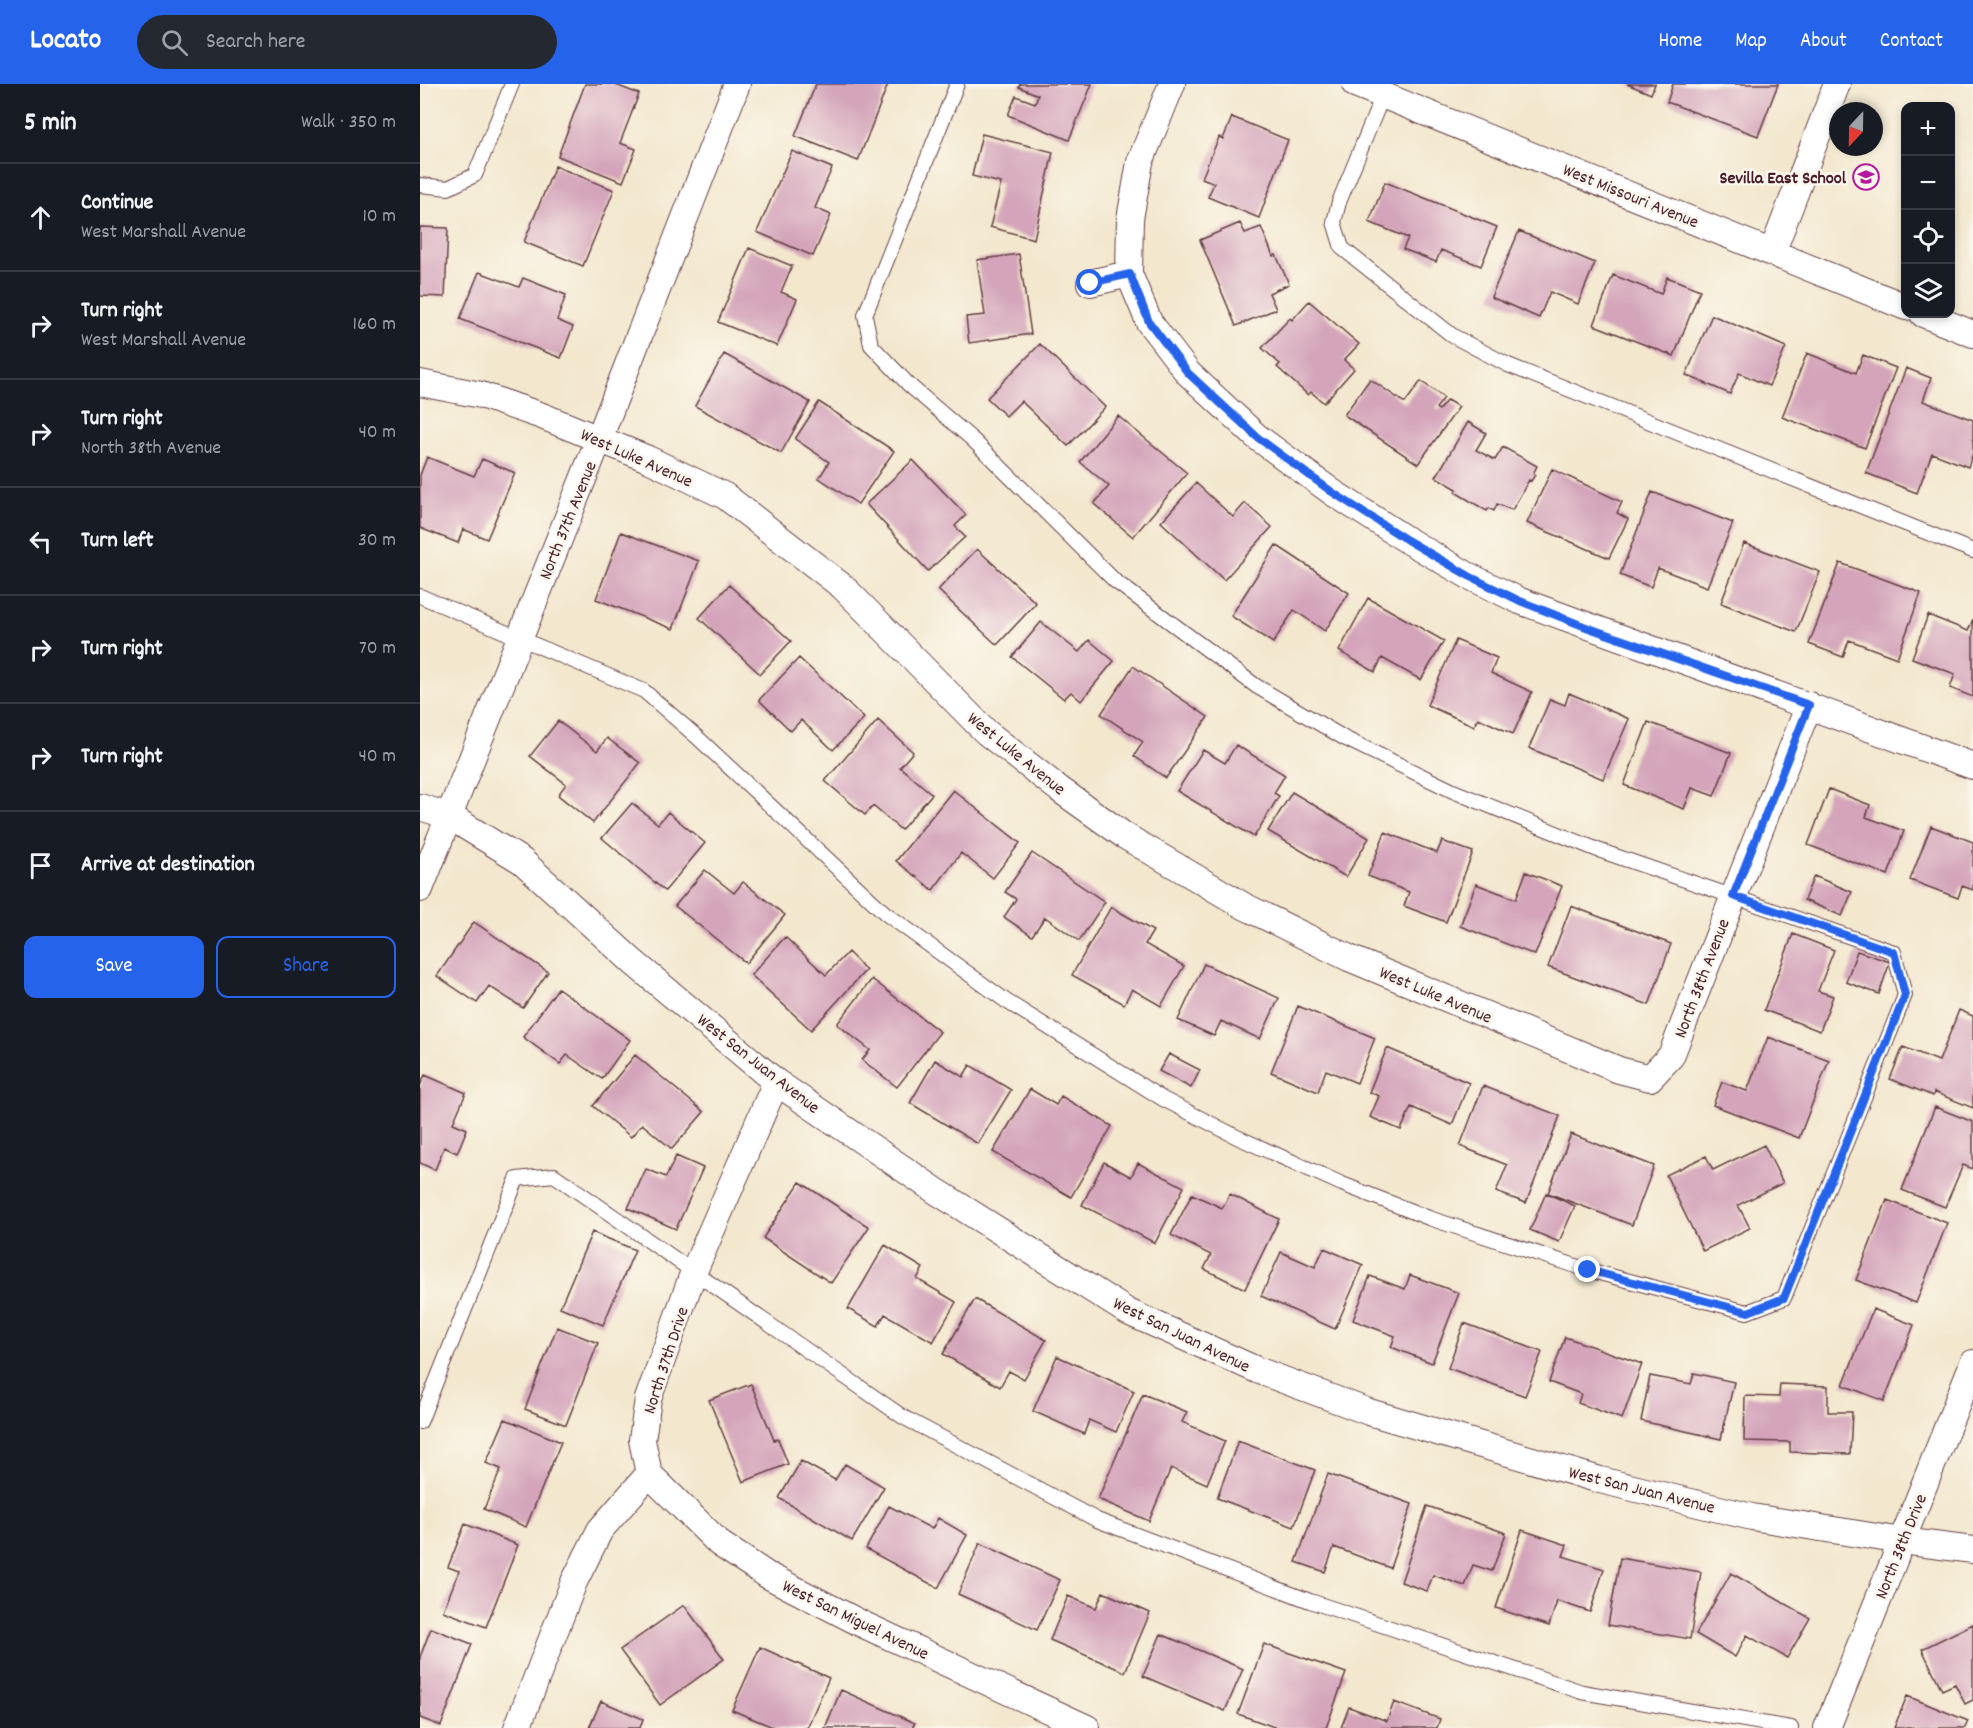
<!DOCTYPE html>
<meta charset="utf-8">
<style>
body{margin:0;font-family:Dekko,sans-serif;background:#242831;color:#f1f3f6}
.controls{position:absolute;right:18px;top:18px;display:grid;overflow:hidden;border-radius:12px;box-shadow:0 3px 9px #0003}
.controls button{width:54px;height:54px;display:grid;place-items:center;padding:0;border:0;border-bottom:2px solid #363941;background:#171b24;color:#f1f3f6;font:30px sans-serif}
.compass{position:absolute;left:1409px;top:18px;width:54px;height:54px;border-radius:50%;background:#171b24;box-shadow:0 3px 9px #0003;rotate:202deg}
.stop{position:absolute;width:18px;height:18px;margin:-14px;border:4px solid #2563eb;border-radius:50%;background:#fff}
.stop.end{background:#2563eb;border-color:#fff;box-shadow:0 2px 6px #0008}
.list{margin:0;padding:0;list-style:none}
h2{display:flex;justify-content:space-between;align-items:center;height:78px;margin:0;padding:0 24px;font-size:26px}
h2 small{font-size:20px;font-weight:400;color:#9ea1a6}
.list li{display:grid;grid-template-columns:39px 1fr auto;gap:18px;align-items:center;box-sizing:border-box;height:108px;padding:0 24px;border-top:2px solid #363941}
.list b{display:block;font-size:22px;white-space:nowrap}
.list p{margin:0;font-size:20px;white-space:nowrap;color:#9ea1a6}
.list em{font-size:20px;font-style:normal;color:#9ea1a6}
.actions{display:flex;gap:12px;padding:18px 24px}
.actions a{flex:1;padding:14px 0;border:2px solid #2563eb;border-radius:12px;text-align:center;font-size:21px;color:#2563eb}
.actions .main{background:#2563eb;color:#fff}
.icon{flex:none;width:33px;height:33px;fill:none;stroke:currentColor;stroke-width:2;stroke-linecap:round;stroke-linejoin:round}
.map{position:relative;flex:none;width:1553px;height:1644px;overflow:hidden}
header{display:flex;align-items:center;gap:36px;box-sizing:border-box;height:84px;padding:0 30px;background:#2563eb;color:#fff}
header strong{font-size:28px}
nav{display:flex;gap:33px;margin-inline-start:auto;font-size:21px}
.search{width:420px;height:54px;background:#242831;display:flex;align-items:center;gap:15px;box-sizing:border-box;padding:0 21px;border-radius:33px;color:#9ea1a6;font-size:22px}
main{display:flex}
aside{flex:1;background:#171b24}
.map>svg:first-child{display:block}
.building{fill:#d4a4ba}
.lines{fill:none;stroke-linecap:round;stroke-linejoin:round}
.lane-casing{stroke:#633d43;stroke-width:16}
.street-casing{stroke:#633d43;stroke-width:28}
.lane{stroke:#fff;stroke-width:14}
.street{stroke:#fff;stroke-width:26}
.route{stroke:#2563eb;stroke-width:8}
.labels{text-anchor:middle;stroke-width:5;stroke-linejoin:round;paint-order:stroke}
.poi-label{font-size:18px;font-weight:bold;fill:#4a1f2b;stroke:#fbf7ec;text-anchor:end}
.street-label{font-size:18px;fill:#4a1f2b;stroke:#fbf7ec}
</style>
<header>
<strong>Locato</strong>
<div class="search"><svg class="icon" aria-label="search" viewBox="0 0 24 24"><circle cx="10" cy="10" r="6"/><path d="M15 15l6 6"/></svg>Search here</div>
<nav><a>Home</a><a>Map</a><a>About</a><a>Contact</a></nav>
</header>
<main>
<aside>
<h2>5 min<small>Walk · 350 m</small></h2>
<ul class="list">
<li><svg class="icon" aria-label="ahead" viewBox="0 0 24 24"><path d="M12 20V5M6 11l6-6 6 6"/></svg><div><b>Continue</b><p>West Marshall Avenue</p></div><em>10 m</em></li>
<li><svg class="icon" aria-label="right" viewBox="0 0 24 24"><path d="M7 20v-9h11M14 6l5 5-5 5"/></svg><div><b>Turn right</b><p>West Marshall Avenue</p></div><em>160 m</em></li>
<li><svg class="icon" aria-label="right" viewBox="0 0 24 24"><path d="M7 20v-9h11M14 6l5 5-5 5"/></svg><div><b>Turn right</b><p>North 38th Avenue</p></div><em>40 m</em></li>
<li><svg class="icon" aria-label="left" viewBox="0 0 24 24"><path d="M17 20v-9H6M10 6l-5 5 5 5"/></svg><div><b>Turn left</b></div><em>30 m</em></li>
<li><svg class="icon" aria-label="right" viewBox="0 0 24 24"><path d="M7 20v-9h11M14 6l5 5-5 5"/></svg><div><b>Turn right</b></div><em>70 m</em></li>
<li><svg class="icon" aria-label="right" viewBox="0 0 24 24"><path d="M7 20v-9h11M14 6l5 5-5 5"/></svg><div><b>Turn right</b></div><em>40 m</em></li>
<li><svg class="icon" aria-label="arrive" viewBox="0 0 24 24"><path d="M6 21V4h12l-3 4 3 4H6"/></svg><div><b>Arrive at destination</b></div></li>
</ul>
<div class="actions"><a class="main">Save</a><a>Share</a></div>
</aside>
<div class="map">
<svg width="1553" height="1644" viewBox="0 0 1553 1644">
<rect width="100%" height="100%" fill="#fbf7ec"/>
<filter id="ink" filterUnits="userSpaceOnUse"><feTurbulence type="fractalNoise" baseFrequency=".0167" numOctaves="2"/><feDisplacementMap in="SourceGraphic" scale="12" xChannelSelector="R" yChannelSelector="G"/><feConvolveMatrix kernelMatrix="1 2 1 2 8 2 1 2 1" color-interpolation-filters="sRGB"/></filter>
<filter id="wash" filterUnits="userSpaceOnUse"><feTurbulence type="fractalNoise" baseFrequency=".008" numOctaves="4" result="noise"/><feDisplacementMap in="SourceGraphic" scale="24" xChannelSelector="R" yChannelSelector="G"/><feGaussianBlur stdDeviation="1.35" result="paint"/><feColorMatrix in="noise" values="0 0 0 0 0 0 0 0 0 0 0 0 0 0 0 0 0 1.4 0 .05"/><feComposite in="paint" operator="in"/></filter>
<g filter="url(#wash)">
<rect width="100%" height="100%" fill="#f3e7ce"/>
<g id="blocks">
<path class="building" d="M 165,0 L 193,0 L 219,10 L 200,59 L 216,65 L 203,98 L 138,72 Z
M 396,0 L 468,0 L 438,77 L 375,52 Z
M 600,0 L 672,0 L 649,56 L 588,31 L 596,12 L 615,19 L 618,11 L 599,3 Z
M 1207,0 L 1235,0 L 1231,10 Z
M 1253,0 L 1358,0 L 1338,52 L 1247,18 Z
M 812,33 L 868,56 L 839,134 L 788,113 L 794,99 L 782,94 L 799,53 L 803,55 Z
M 562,50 L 633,68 L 614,155 L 570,143 L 581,99 L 552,92 Z
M 372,67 L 412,84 L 395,124 L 411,131 L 393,172 L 337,148 Z
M 135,82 L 194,106 L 163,182 L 104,158 Z
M 965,98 L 1077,143 L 1061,182 L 1021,166 L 1016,178 L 983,165 L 988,154 L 949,138 Z
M 820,139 L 825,149 L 841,143 L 853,172 L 856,171 L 869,200 L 849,209 L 856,225 L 816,242 L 780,156 Z
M 0,143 L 28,144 L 25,213 L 0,212 Z
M 1099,147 L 1175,179 L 1158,220 L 1130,208 L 1119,234 L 1071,213 Z
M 329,164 L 372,182 L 361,208 L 377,215 L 357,262 L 298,238 Z
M 599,170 L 611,250 L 549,259 L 546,233 L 565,231 L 557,176 Z
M 59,188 L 99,203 L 103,194 L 146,211 L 137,236 L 153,243 L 141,274 L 40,235 Z
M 1193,191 L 1241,210 L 1247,193 L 1280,206 L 1254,272 L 1174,241 Z
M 889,217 L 939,260 L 924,276 L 934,285 L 904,319 L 891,308 L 888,311 L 857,283 L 860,280 L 842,264 L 870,234 L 872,236 Z
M 1292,231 L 1366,263 L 1349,302 L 1319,289 L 1310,310 L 1266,291 Z
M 620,260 L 685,323 L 648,362 L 601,317 L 586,332 L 567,314 Z
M 1387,269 L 1436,289 L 1443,271 L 1476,284 L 1445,364 L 1362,333 Z
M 304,270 L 390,318 L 361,369 L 275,322 Z
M 1486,284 L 1511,294 L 1503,317 L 1553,336 L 1553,369 L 1548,383 L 1512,369 L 1497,409 L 1446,389 Z
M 950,295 L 985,319 L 1001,297 L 1024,314 L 1016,324 L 1019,326 L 1027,316 L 1039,323 L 998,380 L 924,331 Z
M 399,318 L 474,367 L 438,420 L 399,394 L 409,378 L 375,355 Z
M 698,332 L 767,389 L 713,453 L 674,420 L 689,402 L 660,378 Z
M 1048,338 L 1066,349 L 1056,366 L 1075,376 L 1083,363 L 1117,382 L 1113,390 L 1115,391 L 1111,397 L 1109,396 L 1092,426 L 1077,420 L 1074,427 L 1069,424 L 1067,427 L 1035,408 L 1037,405 L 1016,393 Z
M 7,373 L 54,392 L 62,375 L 95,389 L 67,455 L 43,445 L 38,459 L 0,444 L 0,391 Z
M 493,376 L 546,431 L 535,442 L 545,453 L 508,487 L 446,420 Z
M 1132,385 L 1202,418 L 1197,429 L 1208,435 L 1189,474 L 1107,439 Z
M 776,399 L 813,433 L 825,419 L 852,443 L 804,496 L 741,438 Z
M 1232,408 L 1313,439 L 1287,503 L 1238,484 L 1231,503 L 1200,491 Z
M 201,448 L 279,477 L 253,545 L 176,515 Z
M 1324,459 L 1400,488 L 1376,548 L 1301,519 Z
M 856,461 L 929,509 L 905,547 L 874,526 L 853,559 L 811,532 Z
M 557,465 L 616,519 L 577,561 L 518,506 Z
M 1420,479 L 1501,509 L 1477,574 L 1429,556 L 1423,573 L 1389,560 Z
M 309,501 L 371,557 L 340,590 L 279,534 Z
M 948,514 L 1024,557 L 1001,596 L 962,574 L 955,588 L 919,567 Z
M 1508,531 L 1548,547 L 1553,535 L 1553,613 L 1530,604 L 1535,590 L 1492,574 Z
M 621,538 L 659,568 L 669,556 L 694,577 L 661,617 L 651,608 L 644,615 L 592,573 Z
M 1036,556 L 1077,574 L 1071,589 L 1112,608 L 1093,650 L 1058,634 L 1054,642 L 1007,621 Z
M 379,574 L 444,634 L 413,666 L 381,636 L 371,647 L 339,616 Z
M 713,582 L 788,633 L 746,694 L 714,672 L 723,658 L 681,630 Z
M 1149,609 L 1209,635 L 1183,695 L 1109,664 L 1130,615 L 1145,621 Z
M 458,636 L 493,668 L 480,683 L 512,710 L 481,746 L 453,722 L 445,731 L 405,697 Z
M 138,637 L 177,667 L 187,654 L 220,679 L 173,739 L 138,711 L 146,700 L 110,672 Z
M 1228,638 L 1311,669 L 1294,712 L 1272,704 L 1264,725 L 1204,701 Z
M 816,661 L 865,691 L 854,709 L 859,712 L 834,753 L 757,707 L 783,666 L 805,679 Z
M 1409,705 L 1450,721 L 1446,733 L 1484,747 L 1468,791 L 1388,761 Z
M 533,706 L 600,759 L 573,794 L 541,769 L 513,806 L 476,777 Z
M 872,708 L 949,754 L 926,793 L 848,747 Z
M 212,719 L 238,740 L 248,728 L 285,759 L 245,807 L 182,754 Z
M 1511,742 L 1553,758 L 1553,806 L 1542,802 L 1538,814 L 1490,796 Z
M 965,748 L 1017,769 L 1022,757 L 1053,768 L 1026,838 L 984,822 L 989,808 L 948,792 Z
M 612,769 L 685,818 L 659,857 L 625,833 L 612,852 L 584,833 L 596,815 L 585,808 Z
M 285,786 L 314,809 L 323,798 L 365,831 L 326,879 L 255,822 Z
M 1106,788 L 1142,802 L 1115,871 L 1040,842 L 1056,800 L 1096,815 Z
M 1394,792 L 1432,808 L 1422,832 L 1384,816 Z
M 1151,822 L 1251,860 L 1229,921 L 1128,883 Z
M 691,823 L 733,847 L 725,860 L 764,882 L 741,922 L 712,905 L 704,920 L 652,891 Z
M 54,838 L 128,888 L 103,924 L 69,902 L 57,919 L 17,892 Z
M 1373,850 L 1414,866 L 1398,907 L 1413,912 L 1400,947 L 1344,926 Z
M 365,853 L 406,891 L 428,868 L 446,886 L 391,946 L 331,891 Z
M 1437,867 L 1470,878 L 1459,910 L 1426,898 Z
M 784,880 L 859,914 L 840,955 L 801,937 L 794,952 L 758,936 Z
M 452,895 L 520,948 L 477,1003 L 442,976 L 450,966 L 417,940 Z
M 138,904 L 210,956 L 182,995 L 147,971 L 140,980 L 103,953 Z
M 878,922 L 955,954 L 937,999 L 906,986 L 898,1008 L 851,988 Z
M 1539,926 L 1553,932 L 1553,1024 L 1514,1008 L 1513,1012 L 1470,995 L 1483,963 L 1519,977 Z
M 1348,953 L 1409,976 L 1379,1054 L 1293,1021 L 1302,998 L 1327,1007 Z
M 967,964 L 1049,999 L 1032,1041 L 991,1023 L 981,1046 L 950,1033 L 959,1012 L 949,1008 Z
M 749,970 L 780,986 L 771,1004 L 739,987 Z
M 215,971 L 284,1028 L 252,1065 L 222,1040 L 211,1053 L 173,1022 Z
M 515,976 L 543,993 L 550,981 L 591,1006 L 558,1060 L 490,1019 Z
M 5,991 L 46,1009 L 33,1039 L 47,1045 L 37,1069 L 24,1063 L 15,1086 L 0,1079 L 0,1002 Z
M 1063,1002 L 1140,1032 L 1106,1119 L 1076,1108 L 1087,1081 L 1040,1062 Z
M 610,1005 L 636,1021 L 641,1012 L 692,1042 L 651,1113 L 573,1068 Z
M 1515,1023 L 1553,1038 L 1553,1085 L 1543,1081 L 1525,1123 L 1482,1106 Z
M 1151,1050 L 1234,1082 L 1212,1141 L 1128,1109 Z
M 1344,1061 L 1363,1099 L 1318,1121 L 1330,1144 L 1283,1167 L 1246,1091 L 1286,1072 L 1293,1086 Z
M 256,1072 L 283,1084 L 256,1145 L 208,1124 L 226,1085 L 246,1093 Z
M 684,1078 L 711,1093 L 718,1079 L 764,1103 L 735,1159 L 662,1121 Z
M 380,1098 L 449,1143 L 411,1199 L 343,1154 Z
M 1126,1109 L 1155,1122 L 1139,1158 L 1110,1146 Z
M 772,1110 L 802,1124 L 810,1110 L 859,1135 L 825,1205 L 784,1185 L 791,1171 L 751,1151 Z
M 1467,1116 L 1527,1139 L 1496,1219 L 1436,1196 Z
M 172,1148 L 215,1166 L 183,1241 L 140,1223 Z
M 465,1161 L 503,1184 L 497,1195 L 536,1218 L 513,1258 L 465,1230 L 458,1242 L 428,1225 Z
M 904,1164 L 943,1181 L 915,1245 L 841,1212 L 861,1168 L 895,1183 Z
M 990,1191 L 1039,1209 L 1012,1279 L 971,1263 L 975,1252 L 933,1236 L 950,1192 L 985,1205 Z
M 555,1215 L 626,1256 L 604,1295 L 589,1287 L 580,1303 L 523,1270 Z
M 1453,1225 L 1494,1241 L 1464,1317 L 1423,1301 Z
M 1044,1239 L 1122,1268 L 1105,1312 L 1028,1284 Z
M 137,1243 L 178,1259 L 146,1341 L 105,1325 Z
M 1145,1253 L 1222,1280 L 1202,1335 L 1158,1319 L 1161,1310 L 1129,1298 Z
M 637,1272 L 714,1307 L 696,1348 L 669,1336 L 664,1350 L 613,1327 Z
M 1274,1289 L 1314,1298 L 1301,1355 L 1221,1337 L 1230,1292 L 1271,1300 Z
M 331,1300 L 354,1356 L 358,1355 L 368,1380 L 323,1398 L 289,1316 Z
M 1360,1300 L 1408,1302 L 1408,1328 L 1432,1328 L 1430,1370 L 1370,1368 L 1370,1358 L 1324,1357 L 1325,1312 L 1359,1313 Z
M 723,1310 L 767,1328 L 762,1338 L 805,1357 L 787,1400 L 751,1384 L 729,1437 L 678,1415 Z
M 85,1335 L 141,1358 L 106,1443 L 64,1425 L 81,1385 L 66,1379 Z
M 818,1357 L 895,1386 L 874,1443 L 797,1414 Z
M 381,1377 L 415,1396 L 425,1380 L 464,1403 L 432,1457 L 359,1414 Z
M 908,1390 L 992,1420 L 970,1484 L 914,1463 L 905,1488 L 876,1478 Z
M 469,1422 L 512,1445 L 518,1434 L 547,1451 L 518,1504 L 446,1465 Z
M 1007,1422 L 1086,1449 L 1072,1487 L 1053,1481 L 1045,1502 L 1013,1491 L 1007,1507 L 981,1498 Z
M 45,1440 L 98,1461 L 66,1543 L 23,1527 L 39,1487 L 28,1483 Z
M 1102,1446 L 1147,1461 L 1143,1472 L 1184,1485 L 1170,1528 L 1137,1517 L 1129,1542 L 1076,1524 Z
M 560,1459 L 640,1496 L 617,1546 L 538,1510 Z
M 1200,1474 L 1281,1488 L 1270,1555 L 1188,1541 Z
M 1311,1489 L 1390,1534 L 1367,1574 L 1327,1551 L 1315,1573 L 1276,1550 Z
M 683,1508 L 730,1529 L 705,1588 L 630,1556 L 648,1512 L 676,1524 Z
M 264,1521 L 304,1575 L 240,1621 L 200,1566 Z
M 1553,1540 L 1553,1616 L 1545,1620 L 1535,1600 L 1522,1606 L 1502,1565 Z
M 11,1544 L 52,1560 L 21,1642 L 0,1634 L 0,1573 Z
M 741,1550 L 823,1585 L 805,1627 L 723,1592 Z
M 844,1560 L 926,1589 L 906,1644 L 857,1644 L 818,1630 Z
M 340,1563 L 409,1594 L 387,1644 L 355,1644 L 312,1626 Z
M 421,1606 L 495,1639 L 492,1644 L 405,1644 Z
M 1487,1612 L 1548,1637 L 1545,1644 L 1474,1644 Z
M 181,1617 L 223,1635 L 220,1644 L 169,1644 Z
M 974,1618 L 1020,1635 L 1017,1644 L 921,1644 L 929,1623 L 967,1637 Z"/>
</g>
</g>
<g filter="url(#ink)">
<use href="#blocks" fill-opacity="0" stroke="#633d43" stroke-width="1.5"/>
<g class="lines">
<g class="lane-casing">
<path id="lane" d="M 963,11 L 919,118 L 914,138 L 922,164 L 1033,252 L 1088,281 L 1553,467
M 0,101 L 28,104 L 55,91 L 92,0
M 0,512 L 224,607 L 277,653 L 465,829 L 586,917 L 743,1015 L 817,1053 L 922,1100 L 1009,1134 L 1168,1186 L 1327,1228 L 1364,1214 L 1485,911 L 1474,868 L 1178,766 L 1033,707 L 924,654 L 836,602 L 695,497 L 553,356 L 489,301 L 451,261 L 445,231 L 537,0
M 0,1338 L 97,1095 L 134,1091 L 483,1333 L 677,1436 L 890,1517 L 1162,1608 L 1371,1644"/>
</g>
<g class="street-casing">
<path id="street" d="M 752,0 L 720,78 L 710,135 L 709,190 L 729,238 L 768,289 L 837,353 L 912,408 L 987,456 L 1049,492 L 1100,517 L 1553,682
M 935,0 L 1486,223
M 1352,169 L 1417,0
M 670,199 L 709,190
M 1503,230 L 1553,250
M 0,299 L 61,311 L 122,332 L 228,375 L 305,412 L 423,503 L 566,648 L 639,705 L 705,752 L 824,822 L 929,874 L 1199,986 L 1230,994 L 1251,972 L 1389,621
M 0,723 L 29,732 L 102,777 L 213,878 L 356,998 L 516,1107 L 708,1228 L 837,1286 L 949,1328 L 1180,1396 L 1332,1433 L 1482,1457 L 1553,1466
M 0,805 L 179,355 L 317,0
M 229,1390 L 300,1460 L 347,1491 L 442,1540 L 667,1644
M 97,1644 L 154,1498 L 180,1446 L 229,1390 L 222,1356 L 228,1315 L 274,1187 L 356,998
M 1407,1644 L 1553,1279"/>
</g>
<use href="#lane" class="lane"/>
<use href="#street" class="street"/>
</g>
</g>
<g class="lines" filter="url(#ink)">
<path class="route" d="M 670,199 L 710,190 L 729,238 L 768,289 L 837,353 L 912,408 L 987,456 L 1049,492 L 1100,517 L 1166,543 L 1389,621 L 1313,812 L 1474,868 L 1485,911 L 1364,1214 L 1328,1228 L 1168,1186"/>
</g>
<defs>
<g id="school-ring" transform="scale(1.35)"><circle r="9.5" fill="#fbf7ec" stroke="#b5179e" stroke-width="1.5"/><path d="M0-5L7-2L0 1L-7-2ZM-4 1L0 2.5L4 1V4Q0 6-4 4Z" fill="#b5179e"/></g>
</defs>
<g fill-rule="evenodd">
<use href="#school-ring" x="1446" y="93"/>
</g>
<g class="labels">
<g class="poi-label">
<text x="1426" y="99">Sevilla East School</text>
</g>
<g class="street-label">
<text transform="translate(1211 111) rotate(22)" y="6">West Missouri Avenue</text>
<text transform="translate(217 373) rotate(24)" y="6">West Luke Avenue</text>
<text transform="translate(147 436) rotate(-68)" y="6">North 37th Avenue</text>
<text transform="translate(597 669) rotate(39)" y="6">West Luke Avenue</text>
<text transform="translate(1281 894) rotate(-69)" y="6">North 38th Avenue</text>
<text transform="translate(1016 910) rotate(23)" y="6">West Luke Avenue</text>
<text transform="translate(339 979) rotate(38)" y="6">West San Juan Avenue</text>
<text transform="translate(762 1250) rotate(26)" y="6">West San Juan Avenue</text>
<text transform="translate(245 1276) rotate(-72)" y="6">North 37th Drive</text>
<text transform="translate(1222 1405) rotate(14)" y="6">West San Juan Avenue</text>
<text transform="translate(1480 1462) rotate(-68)" y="6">North 38th Drive</text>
<text transform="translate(436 1535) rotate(26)" y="6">West San Miguel Avenue</text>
</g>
</g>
</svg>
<div class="controls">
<button>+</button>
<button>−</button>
<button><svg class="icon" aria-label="locate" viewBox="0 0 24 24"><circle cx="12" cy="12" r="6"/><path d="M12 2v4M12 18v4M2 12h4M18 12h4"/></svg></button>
<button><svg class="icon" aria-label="layers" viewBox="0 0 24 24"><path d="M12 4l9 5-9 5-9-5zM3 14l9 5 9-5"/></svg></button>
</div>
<svg class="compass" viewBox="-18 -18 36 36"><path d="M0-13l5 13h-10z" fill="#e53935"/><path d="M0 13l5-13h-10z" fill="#9ea1a6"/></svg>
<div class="stop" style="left:670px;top:199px"></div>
<div class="stop end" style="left:1168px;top:1186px"></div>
</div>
</main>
